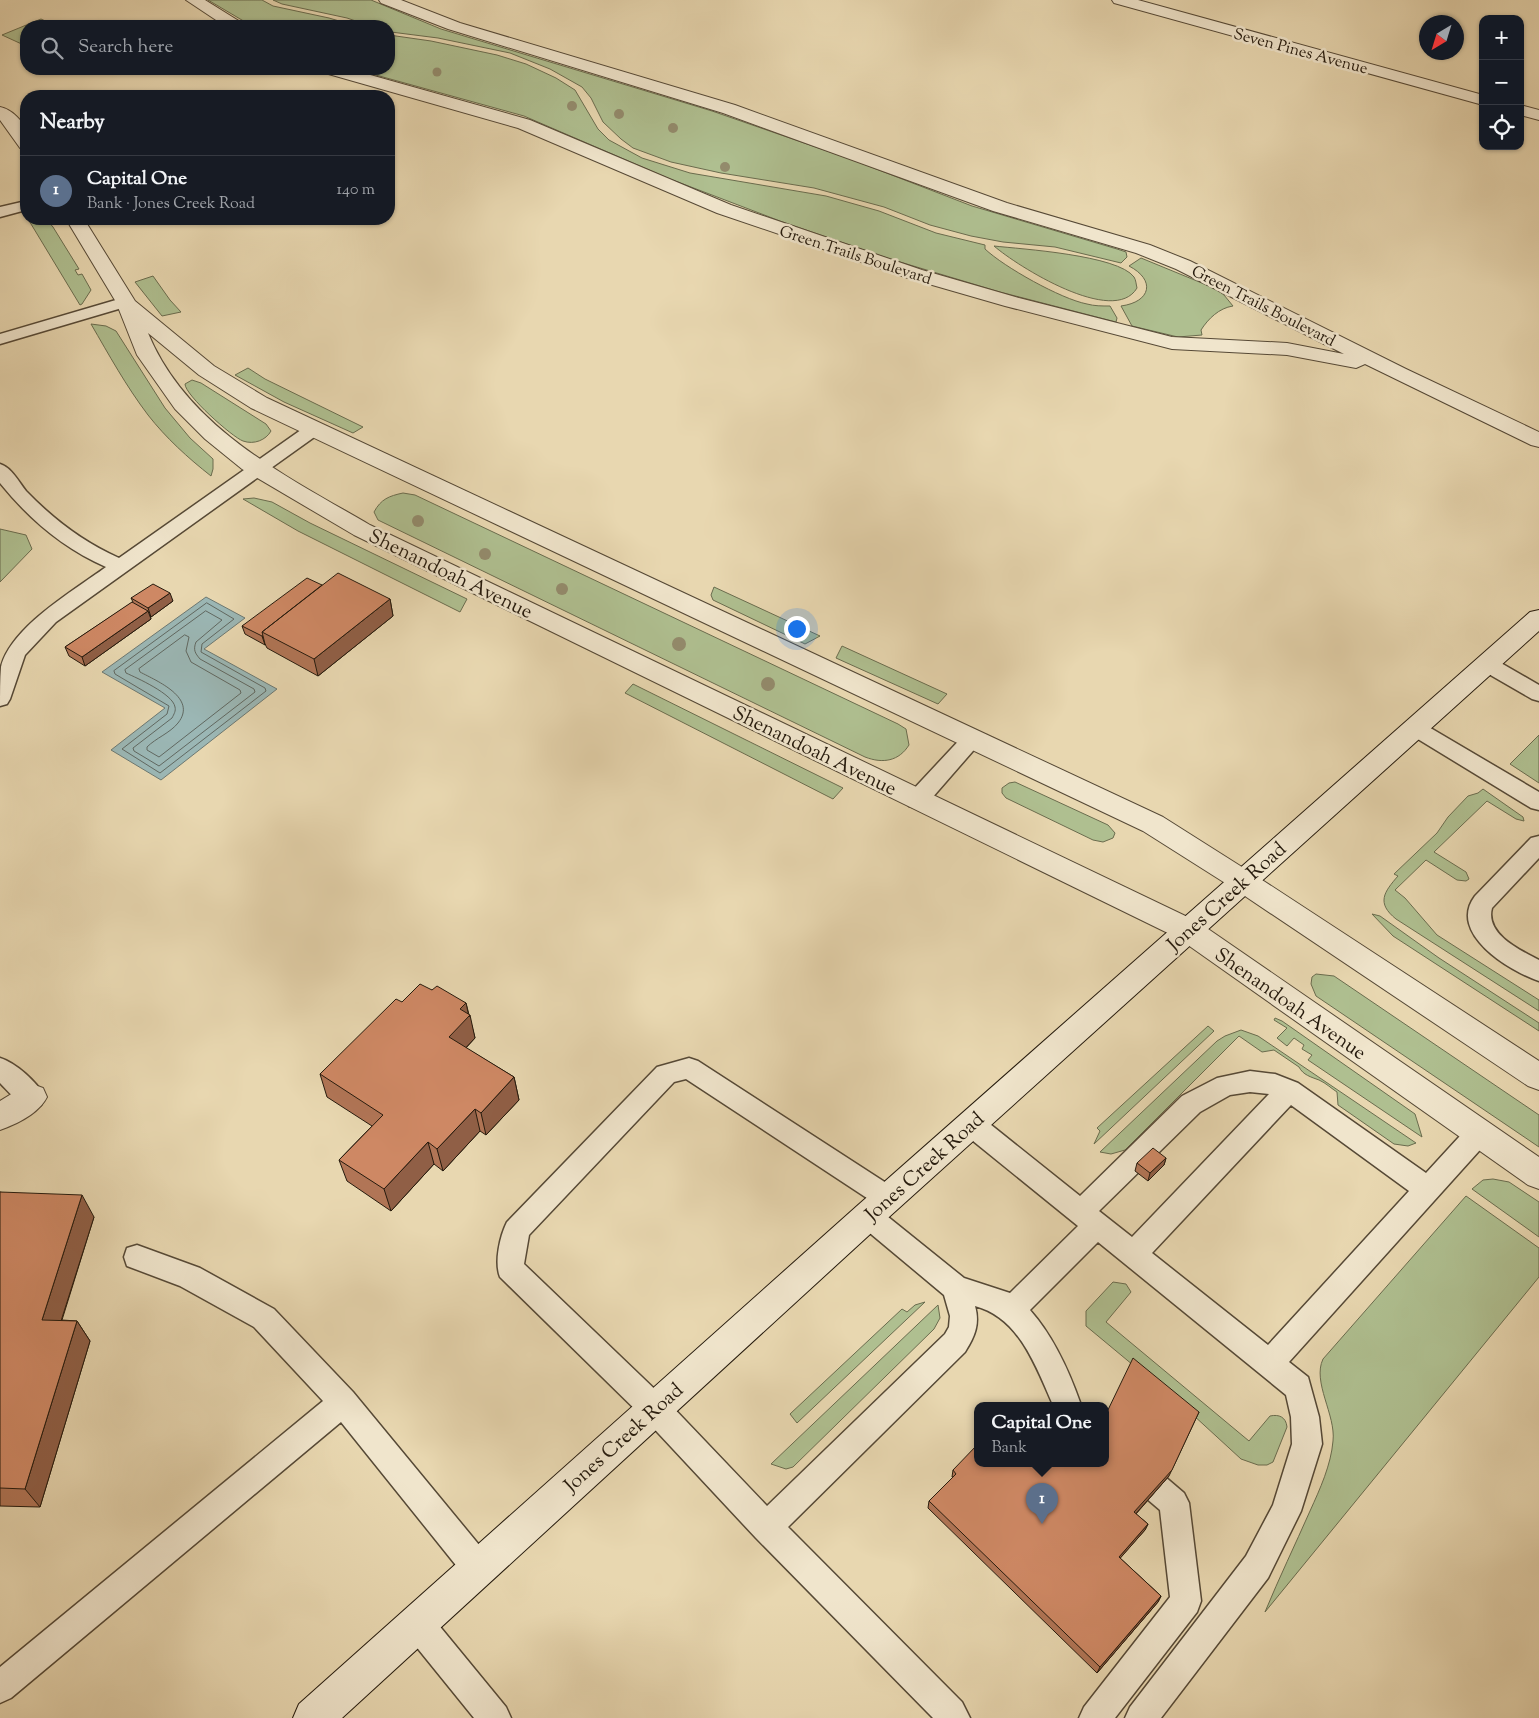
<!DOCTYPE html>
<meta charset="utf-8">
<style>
body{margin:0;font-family:"Sorts Mill Goudy",serif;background:#20242c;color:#f1f3f6}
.controls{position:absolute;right:15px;top:15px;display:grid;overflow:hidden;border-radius:10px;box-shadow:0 1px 4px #0004}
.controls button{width:45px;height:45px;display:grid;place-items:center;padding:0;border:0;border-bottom:1px solid #363941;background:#171b24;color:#f1f3f6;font:25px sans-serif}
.compass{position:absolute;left:1419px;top:15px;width:45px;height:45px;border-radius:50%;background:#171b24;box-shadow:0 1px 4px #0004;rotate:218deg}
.you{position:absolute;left:796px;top:628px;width:18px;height:18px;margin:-12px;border:4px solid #fff;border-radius:50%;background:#1a73e8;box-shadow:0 0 0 8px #1a73e833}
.badge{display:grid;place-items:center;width:32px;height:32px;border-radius:50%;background:#d93025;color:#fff;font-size:16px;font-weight:700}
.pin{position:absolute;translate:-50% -41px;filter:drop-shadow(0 1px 2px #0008)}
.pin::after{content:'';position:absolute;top:26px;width:18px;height:15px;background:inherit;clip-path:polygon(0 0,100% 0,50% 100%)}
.popup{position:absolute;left:974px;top:1402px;width:135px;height:65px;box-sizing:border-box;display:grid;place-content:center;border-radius:10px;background:#171b24;filter:drop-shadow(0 1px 4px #0005);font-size:16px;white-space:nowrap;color:#9ea1a6}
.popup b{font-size:19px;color:#f1f3f6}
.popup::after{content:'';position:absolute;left:50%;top:100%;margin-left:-10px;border:10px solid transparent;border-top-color:#171b24}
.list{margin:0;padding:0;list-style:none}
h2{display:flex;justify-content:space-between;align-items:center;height:65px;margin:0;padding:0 20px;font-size:21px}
h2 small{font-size:16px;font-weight:400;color:#9ea1a6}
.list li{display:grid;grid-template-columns:32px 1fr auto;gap:15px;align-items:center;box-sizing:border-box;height:70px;padding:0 20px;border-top:1px solid #363941}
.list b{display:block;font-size:19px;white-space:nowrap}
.list p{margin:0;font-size:16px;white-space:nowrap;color:#9ea1a6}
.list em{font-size:16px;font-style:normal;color:#9ea1a6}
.icon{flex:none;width:28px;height:28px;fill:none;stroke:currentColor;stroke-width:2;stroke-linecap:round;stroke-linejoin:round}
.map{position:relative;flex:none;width:1539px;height:1718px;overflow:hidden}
.search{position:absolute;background:#171b24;box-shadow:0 1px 4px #0004;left:20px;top:20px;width:375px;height:55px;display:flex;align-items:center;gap:12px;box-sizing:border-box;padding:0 18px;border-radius:20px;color:#9ea1a6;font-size:19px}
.panel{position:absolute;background:#171b24;box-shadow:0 1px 4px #0004;left:20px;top:90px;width:375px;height:135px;border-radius:20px}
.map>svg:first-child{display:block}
.green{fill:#afbf90;stroke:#6a6c4e}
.water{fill:#9bb7b5;stroke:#6c7872}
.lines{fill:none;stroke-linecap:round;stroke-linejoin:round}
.shore{stroke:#606861;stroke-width:1}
.lane-casing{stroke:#564936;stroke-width:3}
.street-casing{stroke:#564936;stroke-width:2}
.secondary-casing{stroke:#251a0d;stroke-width:2}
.lane{fill:#f0e5cc;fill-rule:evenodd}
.street{fill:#f0e5cc;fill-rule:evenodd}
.secondary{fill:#f0e5cc;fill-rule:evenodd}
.tree{fill:#938b6c}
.wall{fill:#b17556;stroke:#251a0d}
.shaded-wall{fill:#905f46;stroke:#251a0d}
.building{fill:#ce8864;stroke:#251a0d}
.labels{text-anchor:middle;stroke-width:5;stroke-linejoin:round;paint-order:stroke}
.far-street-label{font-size:16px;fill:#251a0d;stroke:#f0e5cc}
.street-label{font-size:20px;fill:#251a0d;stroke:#f0e5cc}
</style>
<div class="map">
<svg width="1539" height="1718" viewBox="0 0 1539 1718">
<rect width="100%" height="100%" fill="#e8d7b0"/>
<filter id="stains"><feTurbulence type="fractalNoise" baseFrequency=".004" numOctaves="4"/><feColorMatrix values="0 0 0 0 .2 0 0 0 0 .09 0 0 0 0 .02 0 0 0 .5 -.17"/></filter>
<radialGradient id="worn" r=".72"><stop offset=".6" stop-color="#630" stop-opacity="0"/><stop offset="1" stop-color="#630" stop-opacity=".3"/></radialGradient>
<path class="green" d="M 208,0 L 262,0 L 273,6 L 329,18 L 356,26 L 252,26 Z
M 273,0 L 371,0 L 441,29 L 712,111 L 853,160 L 972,206 L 1117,249 L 1126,252 L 1127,257 L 1121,263 L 1055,247 L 1003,242 L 971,236 L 930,225 L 884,207 L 814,188 L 721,173 L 671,162 L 633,148 L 621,139 L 603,122 L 591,98 L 582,87 L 550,69 L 510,53 L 438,38 L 391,32 L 389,31 L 389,26 L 370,26 L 347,18 L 282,4 Z
M 41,19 L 56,26 L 26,26 L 26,46 L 2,35 Z
M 389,35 L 431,41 L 497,55 L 526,64 L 556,78 L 575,90 L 598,129 L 609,140 L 642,158 L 690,173 L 826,196 L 879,211 L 936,233 L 985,245 L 985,249 C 1004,267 1061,299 1087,304 C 1094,306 1102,306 1110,306 L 1117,318 L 1116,322 L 1000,292 L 890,259 L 780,221 L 670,179 L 524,116 L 354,69 L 389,69 Z
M 28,219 L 46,219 L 53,227 L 79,269 L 75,270 L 78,275 L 82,274 L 91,290 L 82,304 L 80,305 Z
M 994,246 C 1021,249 1118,255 1134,277 C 1136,280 1136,284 1137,288 C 1114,327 1017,266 994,246 Z
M 1141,258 L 1214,288 L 1224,295 L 1233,306 C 1219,308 1208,319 1201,330 L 1202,335 L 1178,337 L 1132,326 L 1121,306 C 1151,302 1156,280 1129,266 Z
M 153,276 L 170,300 L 181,312 L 162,316 L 135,282 Z
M 91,324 L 106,326 L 116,331 L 165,408 L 190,438 L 213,459 L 213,469 L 211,476 C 188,458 166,438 148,415 C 126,386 109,355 91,324 Z
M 248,368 L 265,379 L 363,427 L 353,433 L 284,402 L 235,375 Z
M 192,380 L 201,383 L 266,424 L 271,431 C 266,440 254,445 243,441 C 232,437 185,395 185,384 Z
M 403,493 L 415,495 L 898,724 L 906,729 L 909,745 C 899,761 883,764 865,757 L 378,520 L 374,512 C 381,499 389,496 403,493 Z
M 254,498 L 272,502 L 310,523 L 467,599 L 460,612 L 298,531 L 243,499 Z
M 0,529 L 26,535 L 32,549 L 0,582 Z
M 714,587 L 820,636 L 805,644 L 713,600 L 711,595 Z
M 842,646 L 947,694 L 938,704 L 836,658 Z
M 633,684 L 843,788 L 833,799 L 625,693 Z
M 1539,735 L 1539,783 L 1510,764 Z
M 1015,782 L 1108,825 L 1115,833 L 1113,838 L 1103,842 L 1093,840 L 1006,798 L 1002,793 L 1002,788 L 1009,783 Z
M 1483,789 L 1523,817 L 1524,821 L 1516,819 L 1487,801 L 1434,852 L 1466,872 L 1469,879 L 1466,881 L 1457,880 L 1426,860 L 1395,890 L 1405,898 L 1437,935 L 1539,1000 L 1539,1011 L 1396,919 C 1376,903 1384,892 1398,876 L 1394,874 L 1437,833 L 1448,817 L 1468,796 L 1478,793 Z
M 1372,914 L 1380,916 L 1439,958 L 1539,1023 L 1539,1031 L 1393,936 Z
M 1316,974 L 1334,976 L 1539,1115 L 1539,1147 L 1316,996 L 1311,984 L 1312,977 Z
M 1275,1018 L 1282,1021 L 1415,1114 L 1422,1137 L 1308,1060 L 1312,1055 L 1302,1049 L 1304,1045 L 1294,1038 L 1287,1046 L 1277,1038 L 1287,1028 L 1274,1020 Z
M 1208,1026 L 1214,1031 L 1094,1144 L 1100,1131 L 1097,1128 Z
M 1241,1030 L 1258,1036 L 1416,1143 L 1408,1146 L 1394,1144 L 1338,1105 L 1337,1092 C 1332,1089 1326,1083 1319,1080 C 1311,1077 1303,1075 1299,1067 L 1274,1050 L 1262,1052 L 1239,1036 L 1125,1150 L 1111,1154 L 1100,1152 L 1217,1041 L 1225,1036 Z
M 1493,1179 L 1509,1182 L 1539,1202 L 1539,1237 L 1472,1189 L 1483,1180 Z
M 1466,1196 L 1539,1248 L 1539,1277 L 1265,1612 C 1279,1578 1295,1545 1310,1511 C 1320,1489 1331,1465 1333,1441 C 1336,1415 1312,1382 1323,1359 Z
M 1113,1282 L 1126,1284 L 1131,1292 L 1106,1322 L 1249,1441 L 1270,1416 C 1279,1414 1286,1417 1287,1427 L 1273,1462 L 1267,1465 L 1258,1465 L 1241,1459 L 1192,1414 L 1086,1326 L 1086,1311 Z
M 925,1302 L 797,1423 L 790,1414 L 902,1309 L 907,1312 L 915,1305 Z
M 938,1305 L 940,1318 L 934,1329 L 793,1467 L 786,1469 L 771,1464 Z"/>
<path class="water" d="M 206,597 L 245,618 L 204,649 L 277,689 L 161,780 L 111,750 L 165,708 L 102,672 Z"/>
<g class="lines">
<path class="shore" d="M 207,603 L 234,619 L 202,644 L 201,652 L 265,688 L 266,691 L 160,773 L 122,749 L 167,714 L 169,706 L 115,674 L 114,671 Z
M 206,611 L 222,620 L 196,642 C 193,650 195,653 200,659 L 254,689 L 255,692 L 159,766 L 134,751 L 133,748 L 172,718 C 174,714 176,711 175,707 C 173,694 137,678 126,673 L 125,670 Z
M 185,635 L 189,637 L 186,651 L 191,662 L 240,690 L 241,693 L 159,757 L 147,750 L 147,747 C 156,738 170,733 178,723 C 198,698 157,681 140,672 L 139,669 Z"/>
<g class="lane-casing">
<path id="lane" d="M 26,201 L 26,210 L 0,217 L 0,207 Z
M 126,297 L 132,299 L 134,302 L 132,305 L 0,344 L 0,334 Z
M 314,424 L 320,425 L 323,429 L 320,433 L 56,622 L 25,655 L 10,699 L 7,704 L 0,706 C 0,694 0,679 1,667 C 11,627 73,591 106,567 C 63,548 30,520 0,483 L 0,464 C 11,467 19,482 26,491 C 54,520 83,542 119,558 L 308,425 Z
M 1487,657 L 1494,659 L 1539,685 L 1539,701 L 1532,699 L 1480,669 L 1477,664 L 1480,659 Z
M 1415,721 L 1422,723 L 1539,792 L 1539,810 L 1531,808 L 1408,733 L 1404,728 L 1408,723 Z
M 972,731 L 979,734 L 983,739 L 979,744 L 925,806 L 917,808 L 909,806 L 906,800 L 909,794 L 965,734 Z
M 1539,836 L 1539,858 L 1492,908 C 1485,934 1520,950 1539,960 L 1539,981 C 1509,971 1447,933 1475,896 L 1531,838 Z
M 0,1058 C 16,1063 37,1082 45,1097 L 41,1105 C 23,1111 12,1095 0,1083 Z
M 689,1058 L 698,1061 L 897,1190 L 901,1198 L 897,1206 L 888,1210 L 879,1206 L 686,1079 L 674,1082 L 529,1235 L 524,1264 L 665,1399 L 767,1506 L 945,1334 L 949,1327 L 950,1316 L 944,1295 L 859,1224 L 855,1216 L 859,1208 L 868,1204 L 877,1208 L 964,1278 L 1010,1293 L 1078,1226 L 962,1132 L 958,1124 L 962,1116 L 971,1113 L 980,1116 L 1080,1196 L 1182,1096 L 1217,1078 L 1250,1071 L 1275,1074 L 1298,1083 L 1426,1173 L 1470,1125 L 1479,1122 L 1488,1125 L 1492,1133 L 1488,1141 L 1289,1362 L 1308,1377 L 1319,1417 L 1322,1444 L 1301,1511 L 1268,1578 L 1161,1718 L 1125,1718 L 1130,1707 L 1246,1556 L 1273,1505 L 1292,1444 L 1291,1417 L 1286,1395 L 1098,1242 L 1030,1310 C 1054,1337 1069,1371 1081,1405 L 1053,1405 C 1036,1367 1020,1318 975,1306 C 980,1324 975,1336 965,1352 L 788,1527 L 962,1702 L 970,1718 L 933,1718 L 756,1538 L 645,1419 L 500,1277 C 494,1262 500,1236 507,1222 L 657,1067 ZM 1250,1092 L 1269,1094 L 1132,1237 L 1099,1211 L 1200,1112 L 1230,1095 ZM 1291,1105 L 1409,1191 L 1268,1345 L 1152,1253 Z
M 137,1245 L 200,1268 L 274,1309 L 353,1392 L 489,1557 L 493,1568 L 489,1579 L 478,1583 L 467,1579 L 341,1422 L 11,1698 L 0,1703 L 0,1667 L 323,1401 L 254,1327 L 180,1286 L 127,1266 L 124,1257 L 127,1248 Z
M 1106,1431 L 1116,1435 L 1184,1493 L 1189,1503 L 1201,1601 L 1197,1612 L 1115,1718 L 1079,1718 L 1084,1707 L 1170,1597 L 1160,1510 L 1105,1463 Z
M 417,1607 L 428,1612 L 506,1707 L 511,1718 L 474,1718 L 406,1634 L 401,1623 L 406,1612 Z"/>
</g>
<g class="street-casing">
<path id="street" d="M 186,0 L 205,0 L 242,23 L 244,26 L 225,26 Z
M 379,0 L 401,0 L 460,23 L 735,105 L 1007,203 L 1150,245 L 1190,261 L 1406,369 L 1539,432 L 1539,447 L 1531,445 L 1365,364 L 1356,368 L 1287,355 L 1172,349 L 1005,306 L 908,278 L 717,213 L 518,128 L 325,73 L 323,69 L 349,69 L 530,120 L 731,205 L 922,270 L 1019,298 L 1172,337 L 1287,343 L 1344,354 L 1176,269 L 1136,253 L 993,211 L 723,113 L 448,29 L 381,3 Z
M 1112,0 L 1138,0 L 1483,95 L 1483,105 L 1114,3 Z
M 1520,105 L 1539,110 L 1539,120 L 1520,115 Z
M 0,107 C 11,109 24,121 26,132 C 27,137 26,144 26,149 L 20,148 L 0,120 Z
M 66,219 L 84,219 L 135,301 L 214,366 L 267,398 L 1163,817 L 1253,874 L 1539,1061 L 1539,1090 L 1528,1086 L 1233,888 L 1143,831 L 251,408 L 199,375 L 148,333 C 187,428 286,476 370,525 L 1198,922 L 1539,1157 L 1539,1189 L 1528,1185 L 1178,938 L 354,535 L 242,469 L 205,439 L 175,409 L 137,355 L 116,302 Z
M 32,1084 L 43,1088 L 47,1097 C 39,1113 17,1124 0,1130 L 0,1101 L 21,1088 Z"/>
</g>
<g class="secondary-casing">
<path id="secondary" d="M 1539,610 L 1539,631 L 879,1226 L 342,1718 L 293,1718 L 299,1704 L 857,1206 L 1530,612 Z"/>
</g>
<use href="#lane" class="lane"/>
<use href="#street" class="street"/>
<use href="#secondary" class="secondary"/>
</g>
<g class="tree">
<circle cx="437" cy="72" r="4.5"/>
<circle cx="572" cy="106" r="5"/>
<circle cx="619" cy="114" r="5"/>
<circle cx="673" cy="128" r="5"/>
<circle cx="725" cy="167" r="5"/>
<circle cx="418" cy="521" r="6"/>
<circle cx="485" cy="554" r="6"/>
<circle cx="562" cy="589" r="6"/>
<circle cx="679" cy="644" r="7"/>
<circle cx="768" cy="684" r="7"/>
</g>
<path class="wall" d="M 322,585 L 390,599 L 393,616 L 318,676 L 267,648 L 265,644 L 265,645 L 245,634 L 242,626 Z
M 131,598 L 173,601 L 151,617 L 150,616 L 151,619 L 85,666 L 69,656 L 65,647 L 133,602 Z
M 432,990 L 466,1003 L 475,1038 L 466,1048 L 514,1077 L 519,1100 L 486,1135 L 480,1131 L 443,1171 L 434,1164 L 391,1211 L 347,1181 L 339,1160 L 372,1126 L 327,1097 L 320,1074 L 402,1002 Z
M 1166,1158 L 1164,1165 L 1148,1181 L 1135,1171 L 1137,1163 Z
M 0,1192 L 94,1217 L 62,1320 L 77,1321 L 90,1341 L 40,1507 L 0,1506 Z
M 1106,1463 L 1169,1476 L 1136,1514 L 1148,1524 L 1145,1530 L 1120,1558 L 1161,1596 L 1158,1602 L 1097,1673 L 928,1508 L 929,1501 L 953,1477 L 952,1477 L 953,1470 Z"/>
<path class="shaded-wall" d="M 170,593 L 173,601 L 151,617 L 148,608 Z
M 390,599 L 393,616 L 318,676 L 314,659 Z
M 148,611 L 151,619 L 85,666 L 82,657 Z
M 262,636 L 263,636 L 265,644 L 265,645 Z
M 466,1003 L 469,1017 L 470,1015 L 475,1038 L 454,1060 L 449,1037 L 460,1009 Z
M 514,1077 L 519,1100 L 486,1135 L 481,1113 Z
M 475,1109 L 480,1131 L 443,1171 L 437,1149 Z
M 428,1142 L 434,1164 L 391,1211 L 384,1189 Z
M 1166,1158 L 1164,1165 L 1148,1181 L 1150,1173 Z
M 82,1195 L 94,1217 L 55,1340 L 42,1320 Z
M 77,1321 L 90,1341 L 40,1507 L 25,1489 Z
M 1199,1412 L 1169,1476 L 1132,1518 L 1134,1512 Z
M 1148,1524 L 1145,1530 L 1116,1563 L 1119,1557 Z
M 1161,1596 L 1158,1602 L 1097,1673 L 1100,1667 Z"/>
<path class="building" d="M 338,573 L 390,599 L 314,659 L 262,632 Z
M 307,578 L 322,585 L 262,632 L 263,636 L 262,636 L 242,626 Z
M 153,584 L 170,593 L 148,608 L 131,598 Z
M 132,602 L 148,611 L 82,657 L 65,647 Z
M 420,984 L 432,990 L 437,986 L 466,1003 L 460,1009 L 470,1015 L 449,1037 L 514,1077 L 481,1113 L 475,1109 L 437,1149 L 428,1142 L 384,1189 L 339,1160 L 383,1115 L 320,1074 L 396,999 L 402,1002 Z
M 1153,1148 L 1166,1158 L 1150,1173 L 1137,1163 Z
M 0,1192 L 82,1195 L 42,1320 L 77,1321 L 25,1489 L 0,1488 Z
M 1133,1358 L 1199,1412 L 1172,1470 L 1134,1512 L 1148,1524 L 1119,1557 L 1161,1596 L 1100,1667 L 929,1501 L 956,1474 L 953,1470 L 978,1444 L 978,1463 L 1106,1463 L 1106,1414 Z"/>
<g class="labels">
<g class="far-street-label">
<text transform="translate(1301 50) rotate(15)" y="6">Seven Pines Avenue</text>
<text transform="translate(856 254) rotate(18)" y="6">Green Trails Boulevard</text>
<text transform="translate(1264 305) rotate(27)" y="6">Green Trails Boulevard</text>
</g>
<g class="street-label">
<text transform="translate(451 573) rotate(26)" y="7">Shenandoah Avenue</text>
<text transform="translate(815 750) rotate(26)" y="7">Shenandoah Avenue</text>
<text transform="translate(1226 896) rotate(-42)" y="7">Jones Creek Road</text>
<text transform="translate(1291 1003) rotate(35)" y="7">Shenandoah Avenue</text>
<text transform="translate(924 1166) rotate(-42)" y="7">Jones Creek Road</text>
<text transform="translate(623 1437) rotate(-42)" y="7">Jones Creek Road</text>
</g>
</g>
<rect width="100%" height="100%" filter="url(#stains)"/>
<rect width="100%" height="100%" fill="url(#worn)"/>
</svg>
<div class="controls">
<button>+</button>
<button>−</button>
<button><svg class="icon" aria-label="locate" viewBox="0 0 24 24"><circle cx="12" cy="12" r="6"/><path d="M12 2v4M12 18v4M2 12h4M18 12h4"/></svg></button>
</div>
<svg class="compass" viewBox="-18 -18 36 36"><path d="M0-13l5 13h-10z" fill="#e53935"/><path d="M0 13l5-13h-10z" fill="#9ea1a6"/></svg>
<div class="you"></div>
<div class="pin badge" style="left:1042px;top:1524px;background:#5c6f8a">1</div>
<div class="popup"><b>Capital One</b>Bank</div>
<div class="search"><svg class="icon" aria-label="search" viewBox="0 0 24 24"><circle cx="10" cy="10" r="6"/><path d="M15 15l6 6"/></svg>Search here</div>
<section class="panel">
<h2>Nearby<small></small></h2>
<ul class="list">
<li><span class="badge" style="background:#5c6f8a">1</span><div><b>Capital One</b><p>Bank · Jones Creek Road</p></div><em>140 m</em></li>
</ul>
</section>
</div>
